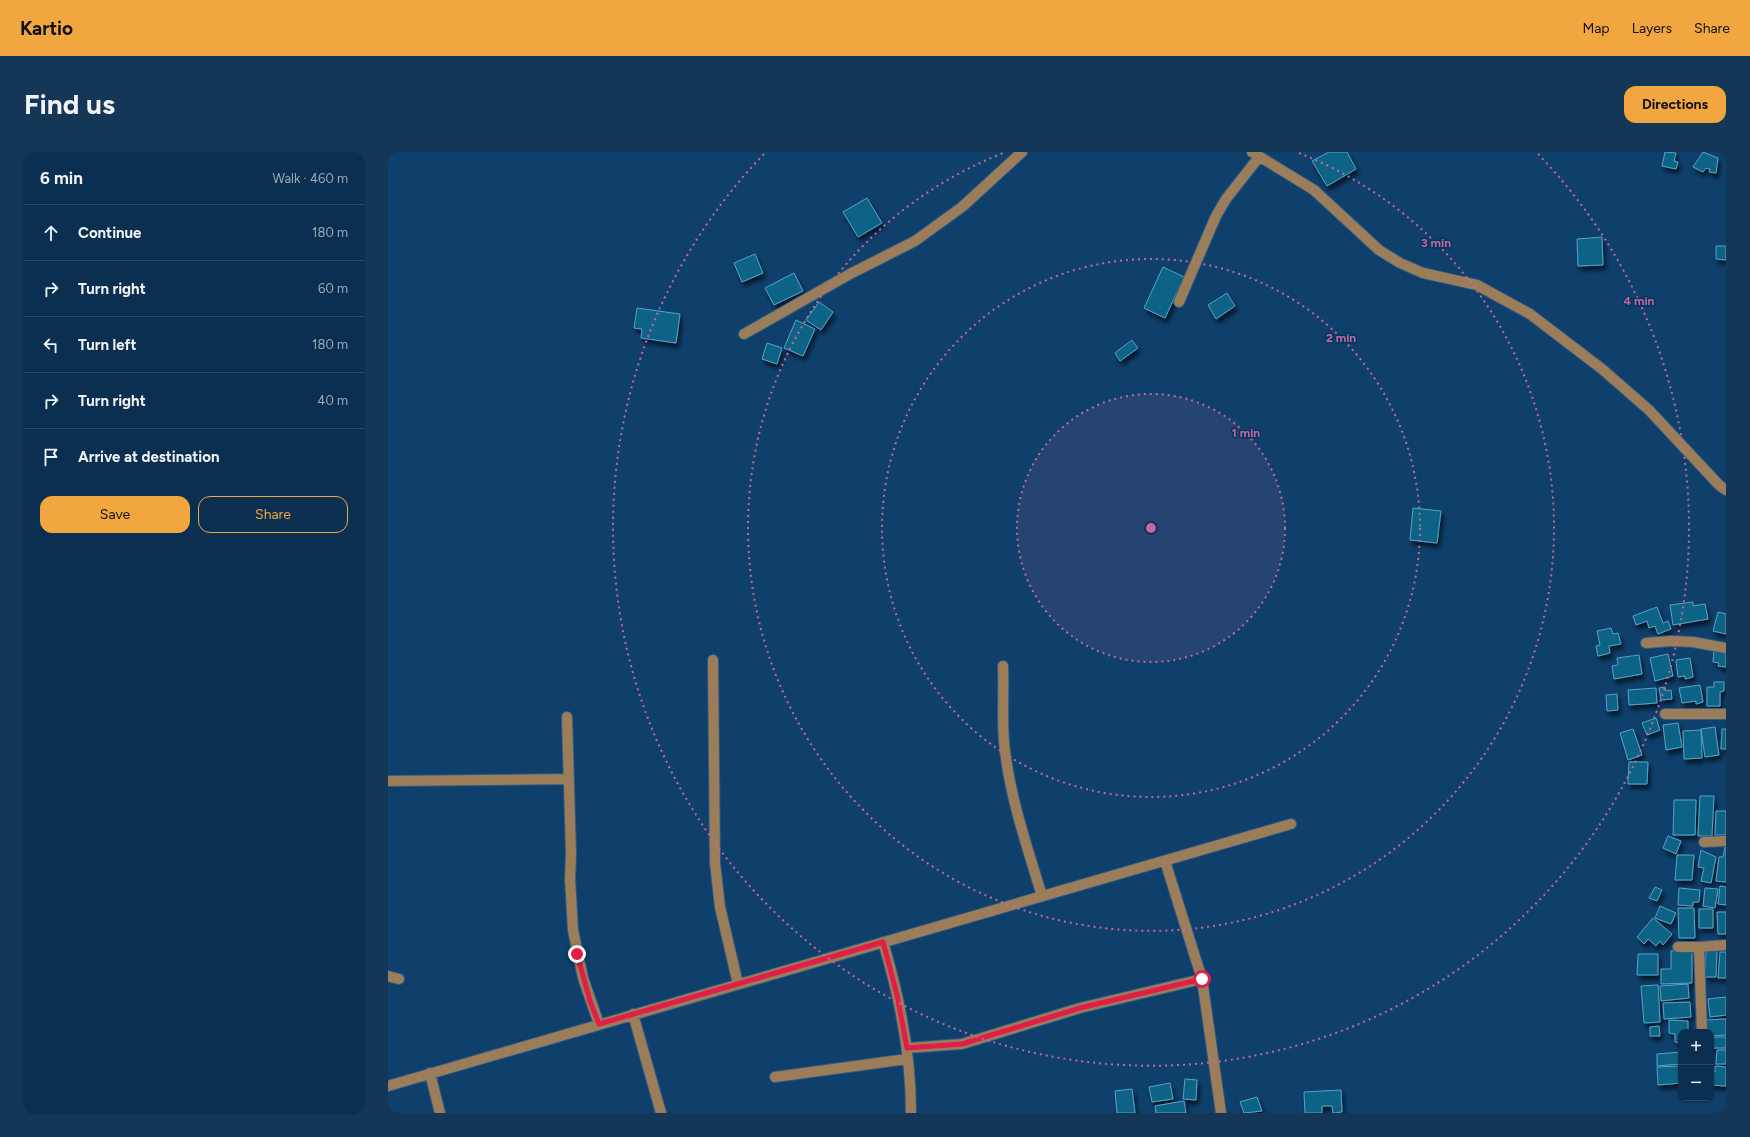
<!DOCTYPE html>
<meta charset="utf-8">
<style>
body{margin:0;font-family:Figtree,sans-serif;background:#143757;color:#f1f3f6}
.controls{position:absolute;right:12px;bottom:12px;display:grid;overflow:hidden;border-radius:8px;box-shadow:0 1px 3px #0004}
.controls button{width:36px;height:36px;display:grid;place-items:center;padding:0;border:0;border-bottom:1px solid #2b4a67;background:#0b2f50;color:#f1f3f6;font:20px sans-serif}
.stop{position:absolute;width:12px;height:12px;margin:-9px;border:3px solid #e11d48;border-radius:50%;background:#fff}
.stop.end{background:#e11d48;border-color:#fff;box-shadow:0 1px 4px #0008}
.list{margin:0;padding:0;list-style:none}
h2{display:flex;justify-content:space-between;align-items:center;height:52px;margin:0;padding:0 16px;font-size:17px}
h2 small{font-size:13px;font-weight:400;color:#9aa9b7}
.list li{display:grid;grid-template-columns:26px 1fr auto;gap:12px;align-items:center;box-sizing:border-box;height:56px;padding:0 16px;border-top:1px solid #2b4a67}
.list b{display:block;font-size:15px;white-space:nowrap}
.list em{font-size:13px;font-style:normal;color:#9aa9b7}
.actions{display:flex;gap:8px;padding:12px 16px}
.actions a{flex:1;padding:9px 0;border:1px solid #f1a63f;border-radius:12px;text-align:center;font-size:14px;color:#f1a63f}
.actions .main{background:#f1a63f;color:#111}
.icon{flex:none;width:22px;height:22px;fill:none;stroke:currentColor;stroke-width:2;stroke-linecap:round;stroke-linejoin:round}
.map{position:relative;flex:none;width:1338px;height:961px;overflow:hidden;border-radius:12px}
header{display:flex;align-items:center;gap:24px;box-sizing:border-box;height:56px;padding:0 20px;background:#f1a63f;color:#111}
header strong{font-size:19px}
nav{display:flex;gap:22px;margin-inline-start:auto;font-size:14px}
.intro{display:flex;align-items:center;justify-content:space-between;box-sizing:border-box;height:96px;padding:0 24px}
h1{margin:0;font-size:28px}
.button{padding:10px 18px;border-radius:12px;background:#f1a63f;color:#111;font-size:14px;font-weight:700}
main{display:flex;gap:24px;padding:0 24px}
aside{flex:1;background:#0b2f50;border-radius:12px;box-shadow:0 1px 3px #0004}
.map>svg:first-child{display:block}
.building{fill:#0c6485;stroke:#57a2c6;filter:url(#shadow)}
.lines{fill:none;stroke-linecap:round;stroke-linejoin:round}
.minor-casing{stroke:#305c85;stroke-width:12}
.minor{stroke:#9c7d59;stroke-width:10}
.route{stroke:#e11d48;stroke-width:5}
.ring{fill:none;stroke:#c5699c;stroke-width:2;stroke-dasharray:2 4}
.centre{fill:#c5699c;stroke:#01345f;stroke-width:2}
.ring-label{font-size:12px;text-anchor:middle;font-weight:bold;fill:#c5699c;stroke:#01345f;stroke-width:3;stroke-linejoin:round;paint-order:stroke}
</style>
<header>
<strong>Kartio</strong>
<nav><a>Map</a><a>Layers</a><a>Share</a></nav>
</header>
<div class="intro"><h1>Find us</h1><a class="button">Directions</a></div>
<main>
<aside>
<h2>6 min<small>Walk · 460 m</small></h2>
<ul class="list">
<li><svg class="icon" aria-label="ahead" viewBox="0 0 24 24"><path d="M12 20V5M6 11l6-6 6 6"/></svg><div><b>Continue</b></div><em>180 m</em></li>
<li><svg class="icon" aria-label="right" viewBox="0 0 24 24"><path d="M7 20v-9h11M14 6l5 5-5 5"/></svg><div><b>Turn right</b></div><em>60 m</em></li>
<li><svg class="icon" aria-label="left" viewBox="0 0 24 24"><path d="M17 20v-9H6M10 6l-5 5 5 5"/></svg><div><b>Turn left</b></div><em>180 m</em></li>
<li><svg class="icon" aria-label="right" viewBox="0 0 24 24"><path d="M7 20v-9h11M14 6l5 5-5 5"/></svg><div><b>Turn right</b></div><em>40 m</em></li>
<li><svg class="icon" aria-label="arrive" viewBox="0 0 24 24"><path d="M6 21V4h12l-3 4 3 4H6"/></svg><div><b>Arrive at destination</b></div></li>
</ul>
<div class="actions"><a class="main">Save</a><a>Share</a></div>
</aside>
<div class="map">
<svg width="1338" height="961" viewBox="0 0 1338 961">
<defs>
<filter id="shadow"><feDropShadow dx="2.5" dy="4.5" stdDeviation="2" flood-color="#0009"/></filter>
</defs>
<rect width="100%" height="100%" fill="#0f3f6b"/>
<path class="building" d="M 941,0 L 959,0 L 968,17 L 939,34 L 924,9 Z
M 1277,0 L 1288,1 L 1286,9 L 1290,10 L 1288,17 L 1274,14 Z
M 1315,0 L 1330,6 L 1328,21 L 1321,20 L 1322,17 L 1318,16 L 1315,20 L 1305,15 Z
M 479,46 L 494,71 L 470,85 L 455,60 Z
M 1214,85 L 1215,113 L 1190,114 L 1189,87 Z
M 1328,94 L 1338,94 L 1338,108 L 1328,107 Z
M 367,102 L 375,121 L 354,130 L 346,111 Z
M 775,115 L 796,125 L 777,166 L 756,156 Z
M 406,121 L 415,139 L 386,153 L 377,136 Z
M 839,141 L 847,154 L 828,167 L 820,153 Z
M 431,150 L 445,160 L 433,178 L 418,168 Z
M 249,156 L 292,162 L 288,191 L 253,186 L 254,177 L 246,176 Z
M 408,168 L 427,177 L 415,204 L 396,196 Z
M 744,188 L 750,196 L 732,209 L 727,201 Z
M 379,191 L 394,196 L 389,212 L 374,207 Z
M 1025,356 L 1053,359 L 1049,391 L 1022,388 Z
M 1305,450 L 1305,454 L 1317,452 L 1320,467 L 1285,473 L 1282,453 Z
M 1269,455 L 1275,471 L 1280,469 L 1283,477 L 1270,482 L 1267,474 L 1261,476 L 1259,469 L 1248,473 L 1245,464 Z
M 1330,460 L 1338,462 L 1338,482 L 1325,479 Z
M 1223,476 L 1225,482 L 1230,481 L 1233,492 L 1221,494 L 1222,501 L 1210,504 L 1208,494 L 1212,493 L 1209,479 Z
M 1326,498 L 1338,498 L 1338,515 L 1330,514 L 1331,511 L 1325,510 Z
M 1280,502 L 1285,524 L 1267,529 L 1262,506 Z
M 1251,503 L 1254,522 L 1226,527 L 1224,514 L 1230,513 L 1229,506 Z
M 1302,506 L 1305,525 L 1297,527 L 1297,524 L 1290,525 L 1288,508 Z
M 1326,530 L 1336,530 L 1336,539 L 1332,540 L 1332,554 L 1319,554 L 1319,535 L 1326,535 Z
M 1312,533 L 1315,550 L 1308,552 L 1308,549 L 1294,551 L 1291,536 Z
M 1277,535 L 1278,539 L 1283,538 L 1284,547 L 1273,548 L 1271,536 Z
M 1268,536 L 1269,551 L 1241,553 L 1240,538 Z
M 1229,542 L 1230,558 L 1219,559 L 1218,543 Z
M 1268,566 L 1272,578 L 1259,583 L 1254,571 Z
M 1290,571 L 1294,595 L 1278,598 L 1275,573 Z
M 1327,575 L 1331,603 L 1317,605 L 1313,577 Z
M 1245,577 L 1254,603 L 1240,608 L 1232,581 Z
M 1334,577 L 1338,577 L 1338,597 L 1333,597 Z
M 1313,578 L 1314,606 L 1296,607 L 1295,579 Z
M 1241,610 L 1260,610 L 1259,632 L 1240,632 Z
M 1312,644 L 1326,644 L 1324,684 L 1310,684 Z
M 1286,648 L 1308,648 L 1307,683 L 1285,683 Z
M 1328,659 L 1338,659 L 1338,683 L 1327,683 Z
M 1280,684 L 1293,689 L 1288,702 L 1275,696 Z
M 1337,695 L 1338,695 L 1338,730 L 1328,729 L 1331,705 L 1335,705 Z
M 1313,698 L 1328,705 L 1323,731 L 1313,729 L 1316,716 L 1310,715 Z
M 1289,703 L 1306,703 L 1304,728 L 1287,728 Z
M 1332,734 L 1338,735 L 1338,753 L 1330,752 Z
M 1267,735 L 1274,738 L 1269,749 L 1261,746 Z
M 1291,736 L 1312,738 L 1311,750 L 1305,750 L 1305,754 L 1290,753 Z
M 1317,736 L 1330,737 L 1327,756 L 1315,754 Z
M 1272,754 L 1288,761 L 1283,772 L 1267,766 Z
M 1290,756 L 1306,756 L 1307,786 L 1291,786 Z
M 1311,757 L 1325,757 L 1325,776 L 1311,776 Z
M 1329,760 L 1338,760 L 1338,782 L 1330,782 Z
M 1265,766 L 1284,782 L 1275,793 L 1272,789 L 1268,794 L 1260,787 L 1256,792 L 1249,785 Z
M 1304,798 L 1304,831 L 1273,832 L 1273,817 L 1283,817 L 1283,799 Z
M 1318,798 L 1329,798 L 1328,825 L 1317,825 Z
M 1332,800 L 1338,800 L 1338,826 L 1330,826 Z
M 1250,802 L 1270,802 L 1270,823 L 1249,823 Z
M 1300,832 L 1301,846 L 1273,849 L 1272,834 Z
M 1270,833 L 1272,870 L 1256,871 L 1253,834 Z
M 1338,845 L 1338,863 L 1322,865 L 1320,847 Z
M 1302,850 L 1303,865 L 1276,867 L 1275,851 Z
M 1338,867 L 1338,883 L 1323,884 L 1323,880 L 1317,880 L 1317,868 Z
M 1281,868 L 1300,869 L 1300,880 L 1293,880 L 1293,891 L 1287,890 L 1287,882 L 1281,881 Z
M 1271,874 L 1272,884 L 1262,884 L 1262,875 Z
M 1323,885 L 1338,885 L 1338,896 L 1323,896 Z
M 1329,898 L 1338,898 L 1338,912 L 1328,912 Z
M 1293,900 L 1293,912 L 1269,914 L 1269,902 Z
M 1293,914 L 1293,931 L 1270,933 L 1269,915 Z
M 1327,914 L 1338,915 L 1338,934 L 1323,933 L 1323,919 L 1327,920 Z
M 797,927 L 809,928 L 808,948 L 795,947 Z
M 782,931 L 785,947 L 764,950 L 761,935 Z
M 744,937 L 747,961 L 729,961 L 727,939 Z
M 953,938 L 954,960 L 945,961 L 944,954 L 934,954 L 934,961 L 917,961 L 916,940 Z
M 869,945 L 874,959 L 856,961 L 852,950 Z
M 796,949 L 798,961 L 768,961 L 767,954 Z"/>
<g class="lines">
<g class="minor-casing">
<path id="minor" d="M 864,0 L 926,38 L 991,98 L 1012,111 L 1035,121 L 1089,133 L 1142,162 L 1214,217 L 1261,258 L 1331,333 L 1338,338
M 791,150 L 828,64 L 838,47 L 871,5
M 356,182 L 462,122 L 527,89 L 574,55 L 634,0
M 1258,491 L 1283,489 L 1305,490 L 1338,496
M 325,508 L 327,711 L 332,755 L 350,832
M 615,514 C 616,539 614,565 616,590 C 621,643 639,694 654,744
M 1277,562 L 1338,562
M 179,565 L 183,702 L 182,727 L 185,778 L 195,826 L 211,872
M 0,629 L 180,627
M 1316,690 L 1338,689
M 777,709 L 814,827 L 833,961
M 495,790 C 512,846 523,903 523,961
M 1290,795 L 1311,795
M 0,824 L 11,827
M 245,862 L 273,961
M 1314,880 L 1311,795 L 1338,793
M 519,896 L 574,892 L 692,856 L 814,827
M 42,921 L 52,961
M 387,925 L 519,907
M 0,934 L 903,672"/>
</g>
<use href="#minor" class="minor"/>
</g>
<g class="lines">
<path class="route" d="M 189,802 L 202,849 L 211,872 L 495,790 L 509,843 L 519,896 L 574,892 L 692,856 L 814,827"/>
</g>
<circle cx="763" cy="376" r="134" fill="#c5699c" fill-opacity=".12"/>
<g class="ring">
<circle cx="763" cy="376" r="134"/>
<circle cx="763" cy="376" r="269"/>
<path d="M911 1A403 403 0 1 1 615 1"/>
<path d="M1150 2A538 538 0 1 1 376 2"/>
</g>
<circle cx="763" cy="376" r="6" class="centre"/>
<g class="ring-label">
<text x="1048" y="95">3 min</text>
<text x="1251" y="153">4 min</text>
<text x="953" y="190">2 min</text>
<text x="858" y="285">1 min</text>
</g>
</svg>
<div class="controls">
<button>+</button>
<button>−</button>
</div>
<div class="stop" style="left:814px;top:827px"></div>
<div class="stop end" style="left:189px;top:802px"></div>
</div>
</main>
